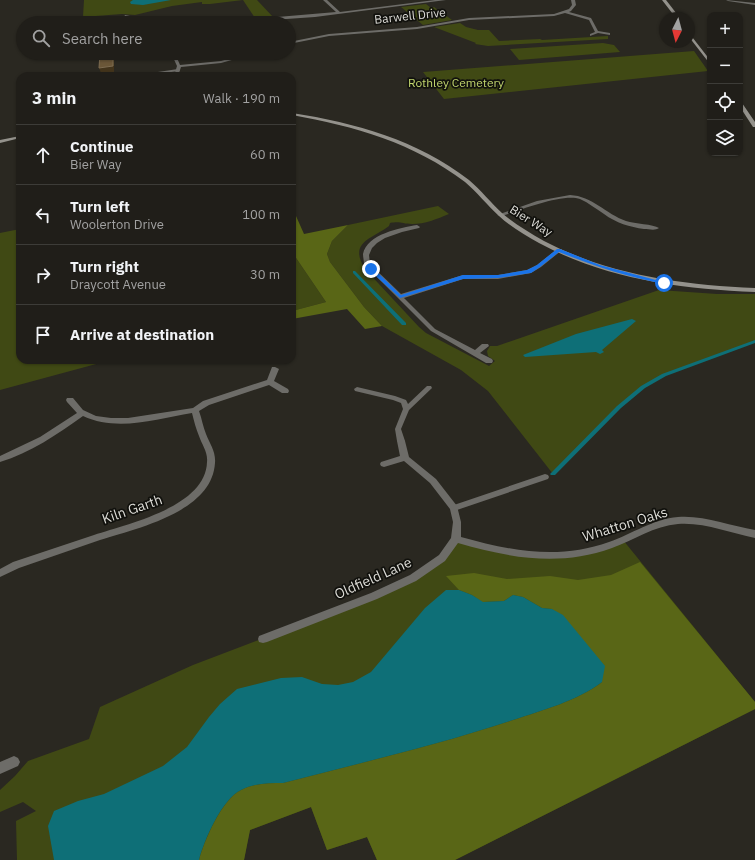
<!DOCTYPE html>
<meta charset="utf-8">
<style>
body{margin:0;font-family:"IBM Plex Sans",sans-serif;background:#282722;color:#f1f3f6}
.controls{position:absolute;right:12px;top:12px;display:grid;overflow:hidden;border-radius:8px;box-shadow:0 1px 3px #0004}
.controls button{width:36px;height:36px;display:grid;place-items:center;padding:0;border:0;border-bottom:1px solid #3d3c38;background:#201e19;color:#f1f3f6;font:20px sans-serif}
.compass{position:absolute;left:659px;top:12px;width:36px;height:36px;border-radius:50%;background:#201e19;box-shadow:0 1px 3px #0004;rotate:186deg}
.stop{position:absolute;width:12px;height:12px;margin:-9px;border:3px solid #1a73e8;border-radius:50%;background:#fff}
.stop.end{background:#1a73e8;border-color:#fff;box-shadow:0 1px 4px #0008}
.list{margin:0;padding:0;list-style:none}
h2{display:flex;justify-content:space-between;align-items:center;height:52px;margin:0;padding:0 16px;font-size:17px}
h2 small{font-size:13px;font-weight:400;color:#a2a2a2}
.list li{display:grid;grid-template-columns:26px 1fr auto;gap:12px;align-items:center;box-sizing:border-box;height:60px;padding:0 16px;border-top:1px solid #3d3c38}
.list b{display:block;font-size:15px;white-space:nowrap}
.list p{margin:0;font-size:13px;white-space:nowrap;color:#a2a2a2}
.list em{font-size:13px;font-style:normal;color:#a2a2a2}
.icon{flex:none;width:22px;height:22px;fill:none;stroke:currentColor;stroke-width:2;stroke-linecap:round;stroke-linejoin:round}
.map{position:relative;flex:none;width:755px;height:860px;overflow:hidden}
.search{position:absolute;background:#201e19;box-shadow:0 1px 3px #0004;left:16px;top:16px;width:280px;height:44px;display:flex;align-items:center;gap:10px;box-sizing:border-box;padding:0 14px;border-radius:22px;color:#a2a2a2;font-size:15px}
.panel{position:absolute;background:#201e19;box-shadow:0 1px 3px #0004;left:16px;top:72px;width:280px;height:292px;border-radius:12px}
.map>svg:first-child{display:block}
.green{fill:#404914}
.forest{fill:#596616}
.water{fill:#0e6f77}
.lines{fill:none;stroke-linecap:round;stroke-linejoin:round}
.stream{fill:#0e6f77;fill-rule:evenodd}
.lane{fill:#6d6c68;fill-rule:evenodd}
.street{fill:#6d6c68;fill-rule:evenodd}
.secondary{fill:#94928c;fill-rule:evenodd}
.shaded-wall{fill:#43341b}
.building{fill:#6b5738;stroke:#7d6c51}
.route{fill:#1a73e8}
.labels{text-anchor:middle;stroke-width:3.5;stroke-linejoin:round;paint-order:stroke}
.far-street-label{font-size:12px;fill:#deddd8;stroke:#11110d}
.far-park-label{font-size:12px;fill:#c2d66e;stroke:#11110d}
.street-label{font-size:14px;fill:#deddd8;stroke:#11110d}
</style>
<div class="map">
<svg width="755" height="860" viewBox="0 0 755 860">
<rect width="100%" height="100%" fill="#2a2821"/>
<path class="green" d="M 84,0 L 257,0 L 273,17 L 255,18 L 243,0 L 210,4 L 202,4 L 202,2 L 172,6 L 135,15 L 122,14 L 83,17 Z
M 426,4 L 431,8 L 434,7 L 452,20 L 423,25 L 401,7 Z
M 460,23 L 466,27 L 478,30 L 489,30 L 499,41 L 540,39 L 542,40 L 608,36 L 608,39 L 488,46 L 475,44 L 476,43 L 434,27 Z
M 603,43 L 614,45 L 620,52 L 519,60 L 510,49 Z
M 694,51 L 708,71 L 444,99 L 423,72 Z
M 438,206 L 449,214 C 437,219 425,224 412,224 C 402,224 401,221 390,223 L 389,226 C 372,239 348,242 365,269 L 419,327 L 426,333 L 489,366 L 495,361 L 488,356 L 487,351 L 490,346 L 497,346 L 659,290 L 717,294 L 755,294 L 755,341 L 664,375 L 643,387 L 619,407 L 553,474 L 488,391 L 461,370 L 382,326 L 364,307 L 330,262 L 327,254 L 332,241 L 348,225 Z
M 20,229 L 20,360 L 111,360 L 0,390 L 0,233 Z
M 292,252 L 326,302 L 292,311 Z
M 456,539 L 498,551 L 566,556 L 623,540 L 755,702 L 755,709 L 455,860 L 377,860 L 367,837 L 327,850 L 311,807 L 250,830 L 244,860 L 17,860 L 16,821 L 36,811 L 23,802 L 0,812 L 0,790 L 15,776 L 28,761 L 89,739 L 100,707 L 193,665 L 374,596 L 442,558 Z"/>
<path class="forest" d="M 292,207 L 304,234 L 348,225 L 332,241 L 327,254 L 330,262 L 364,307 L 382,326 L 365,329 L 347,309 L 292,319 L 292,311 L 326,302 L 292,252 Z
M 640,562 L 755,702 L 755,709 L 455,860 L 377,860 L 367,837 L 327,850 L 311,807 L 250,830 L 244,860 L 199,860 C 204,841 222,799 241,790 C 255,783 269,783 283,783 C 360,763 438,745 513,720 C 543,710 577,701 602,682 L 552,609 L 542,608 L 523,597 L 513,595 L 504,601 L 482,602 L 472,595 L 459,590 L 446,576 L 474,573 L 507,579 L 550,576 L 578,580 L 611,575 Z"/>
<path class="water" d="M 133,0 L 171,0 L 143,5 L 131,4 L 130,2 Z
M 632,319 L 636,321 L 602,350 L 604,352 L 600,354 L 596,352 L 525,357 L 523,355 L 576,334 Z
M 446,590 L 459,590 L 472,595 L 483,602 L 504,601 L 513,595 L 523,597 L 542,608 L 552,609 L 563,615 L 605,666 L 602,682 C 577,701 543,710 513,720 C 438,745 360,763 283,783 C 269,783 255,783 241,790 C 222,799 204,840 199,860 L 54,860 L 48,826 L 54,811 L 78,801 L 104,794 L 163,766 L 187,747 L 209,717 L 220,704 L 237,689 L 281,678 L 302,677 L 322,684 L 338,685 L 353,682 L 371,672 L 425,608 Z"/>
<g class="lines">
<path class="stream" d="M 353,271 L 355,271 L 406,323 L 406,325 L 402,325 L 353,273 Z
M 755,340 L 755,343 L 666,376 L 645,388 L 621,408 L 555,475 L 551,475 L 550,474 L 551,473 L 617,406 L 641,386 L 662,374 Z"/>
<path class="lane" d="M 178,69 L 180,70 L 179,71 L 141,76 L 131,76 Z
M 427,386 L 431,386 L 432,388 L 409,410 L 401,429 L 405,441 L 401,444 L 397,441 L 395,429 L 403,409 L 401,403 L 393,400 L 355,391 L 354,389 L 357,387 L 395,396 L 406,400 L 408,404 Z
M 545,474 L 548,475 L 549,477 L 548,479 L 454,511 L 451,510 L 450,508 L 451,506 Z"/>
<path class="street" d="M 323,0 L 327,0 L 340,12 L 435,0 L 446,0 L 315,17 L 227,23 L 208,23 L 336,12 Z
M 571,0 L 575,0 L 576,5 L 571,11 L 569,12 L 591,18 L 598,31 L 610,33 L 610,35 L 598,33 L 590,36 L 590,34 L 595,32 L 589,20 L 565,13 L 554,16 L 469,20 L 417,29 L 329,36 L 289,44 L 289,42 L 329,34 L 417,27 L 469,18 L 554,14 L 569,9 L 572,5 Z
M 726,0 L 755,3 L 755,5 L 728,1 Z
M 125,15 L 159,22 L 161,23 L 154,23 L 124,17 Z
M 87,53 L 91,53 L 91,58 L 89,58 Z
M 171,53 L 175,53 L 180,65 L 221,61 L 250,53 L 257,53 L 221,63 L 181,67 L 178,76 L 174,76 L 177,66 Z
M 570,195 C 592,196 606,214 626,221 C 635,224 653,224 659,228 C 655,231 649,229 644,229 C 630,227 616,223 604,214 C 596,209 589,203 580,199 C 563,193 520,210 502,216 L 497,215 L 537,201 Z
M 417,225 L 420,227 L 419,228 L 402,232 L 385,238 L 377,243 L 372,248 L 369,255 L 370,264 L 401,294 L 463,275 L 498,275 L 527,270 L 537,265 L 557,249 L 561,249 L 562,250 L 541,267 L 531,273 L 498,279 L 463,279 L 404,298 L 435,329 L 475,350 L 482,344 L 488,344 L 489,346 L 480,353 L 492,359 L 493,361 L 492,363 L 486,363 L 431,331 L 364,264 C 364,261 363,257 363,254 C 367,234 400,228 417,225 Z
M 272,367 L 275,367 L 279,369 L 274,381 L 288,389 L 289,391 L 288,393 L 282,393 L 269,385 L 209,405 L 199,411 C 202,419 203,427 206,434 C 210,444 216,452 215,463 C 212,512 138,528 100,540 C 73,549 46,559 19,568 L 0,577 L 0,569 L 13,562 C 40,553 67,544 94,535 C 127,524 206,507 207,462 C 208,452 202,445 199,436 C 196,429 194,421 192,413 C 157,419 117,432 83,416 C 58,434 30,453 0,462 L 0,456 L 40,437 L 77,413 L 67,402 L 66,400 L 67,398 L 73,398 L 83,410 L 96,416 L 111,418 L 128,418 L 193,408 L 203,401 L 267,380 Z
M 401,438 L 405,441 L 409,457 L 436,479 L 457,506 L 461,522 L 461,537 C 511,551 559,560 609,542 C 632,534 653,519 678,517 C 704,515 730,526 755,530 L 755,538 C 730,533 704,522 678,524 C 654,526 634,540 612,548 C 559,567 511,558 458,543 L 445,561 L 416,581 L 377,599 L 267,642 L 263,643 L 259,642 L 258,639 L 259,636 L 371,593 L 410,575 L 439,555 L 451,538 L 453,522 L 450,509 L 430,483 L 404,461 L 384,467 L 381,466 L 380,464 L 381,462 L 400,456 L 397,441 Z
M 14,756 L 18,758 L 20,762 L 18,766 L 0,774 L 0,762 Z"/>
<path class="secondary" d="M 662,0 L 666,0 L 680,18 L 676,18 Z
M 689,33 L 710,60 L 710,64 L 689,37 Z
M 740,103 L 742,103 L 755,122 L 755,127 L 753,127 L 740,107 Z
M 292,113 C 356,123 417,140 469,180 C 481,190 491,203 503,214 C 515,224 530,233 544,241 C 609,275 682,285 755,288 L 755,292 C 681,289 605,279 539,243 C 525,235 511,227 499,216 C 487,205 477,192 465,182 C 414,143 354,126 292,115 Z
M 20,136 L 20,138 L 0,143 L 0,140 Z"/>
</g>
<path class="shaded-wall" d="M 113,53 L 114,53 L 114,72 L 101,73 L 99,68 Z"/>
<path class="building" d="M 100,53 L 113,53 L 113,66 L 99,68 Z"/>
<path class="route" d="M 557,249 L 560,249 L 600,265 L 667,283 L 664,284 C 628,277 594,266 559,252 L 540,267 L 531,273 L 498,278 L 463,279 L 400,298 L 368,269 L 373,268 L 401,295 L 463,275 L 498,275 L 527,270 L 537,265 Z"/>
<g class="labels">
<g class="far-street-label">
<text transform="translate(410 16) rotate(-6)" y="4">Barwell Drive</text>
<text transform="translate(531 221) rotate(32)" y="4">Bier Way</text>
</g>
<g class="far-park-label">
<text x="456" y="87">Rothley Cemetery</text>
</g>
<g class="street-label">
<text transform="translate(132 509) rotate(-19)" y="5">Kiln Garth</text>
<text transform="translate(625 524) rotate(-17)" y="5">Whatton Oaks</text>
<text transform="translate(373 578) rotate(-24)" y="5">Oldfield Lane</text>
</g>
</g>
</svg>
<div class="controls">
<button>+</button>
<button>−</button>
<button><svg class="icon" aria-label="locate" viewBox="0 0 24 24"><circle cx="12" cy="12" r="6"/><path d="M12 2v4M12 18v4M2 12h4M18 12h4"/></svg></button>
<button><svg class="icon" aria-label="layers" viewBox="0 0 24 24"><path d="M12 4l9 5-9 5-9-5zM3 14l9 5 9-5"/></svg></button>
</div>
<svg class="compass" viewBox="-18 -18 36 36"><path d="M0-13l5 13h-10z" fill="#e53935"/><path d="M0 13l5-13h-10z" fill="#a2a2a2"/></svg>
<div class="stop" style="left:664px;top:283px"></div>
<div class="stop end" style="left:371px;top:269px"></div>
<div class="search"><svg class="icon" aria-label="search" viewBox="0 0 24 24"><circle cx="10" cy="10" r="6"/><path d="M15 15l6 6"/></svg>Search here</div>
<section class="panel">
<h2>3 min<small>Walk · 190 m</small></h2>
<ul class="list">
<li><svg class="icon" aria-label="ahead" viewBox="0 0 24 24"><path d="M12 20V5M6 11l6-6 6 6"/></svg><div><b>Continue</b><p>Bier Way</p></div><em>60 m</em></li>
<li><svg class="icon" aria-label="left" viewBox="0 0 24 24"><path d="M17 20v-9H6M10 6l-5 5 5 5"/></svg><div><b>Turn left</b><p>Woolerton Drive</p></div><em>100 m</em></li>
<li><svg class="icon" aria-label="right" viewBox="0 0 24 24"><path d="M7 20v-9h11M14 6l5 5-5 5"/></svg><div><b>Turn right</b><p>Draycott Avenue</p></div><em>30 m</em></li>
<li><svg class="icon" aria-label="arrive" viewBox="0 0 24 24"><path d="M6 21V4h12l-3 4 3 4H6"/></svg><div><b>Arrive at destination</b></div></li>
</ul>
</section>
</div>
